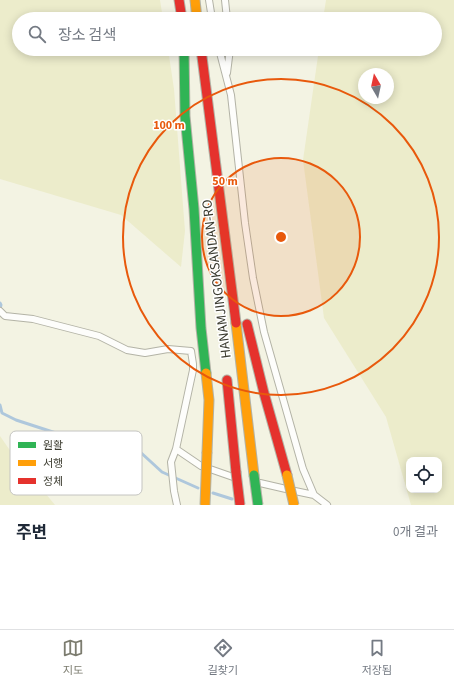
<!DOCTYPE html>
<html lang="ko">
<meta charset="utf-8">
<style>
body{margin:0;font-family:"Source Sans 3","Noto Sans KR",sans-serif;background:#f6f6f7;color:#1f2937}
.controls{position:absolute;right:12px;bottom:12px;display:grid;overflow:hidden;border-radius:8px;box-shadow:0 2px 10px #0003}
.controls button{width:36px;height:36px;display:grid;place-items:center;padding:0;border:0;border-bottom:1px solid #e0e1e3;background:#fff;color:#1f2937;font:20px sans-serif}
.compass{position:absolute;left:358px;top:68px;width:36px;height:36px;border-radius:50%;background:#fff;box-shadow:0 2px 10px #0003;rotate:351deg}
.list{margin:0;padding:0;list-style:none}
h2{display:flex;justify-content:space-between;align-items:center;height:52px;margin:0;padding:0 16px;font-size:17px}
h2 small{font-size:13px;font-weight:400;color:#747a83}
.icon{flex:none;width:22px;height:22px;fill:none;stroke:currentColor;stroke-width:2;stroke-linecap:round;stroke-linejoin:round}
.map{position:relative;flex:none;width:454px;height:505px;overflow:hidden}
.search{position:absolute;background:#fff;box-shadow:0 2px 10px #0003;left:12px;right:12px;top:12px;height:44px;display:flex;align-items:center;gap:10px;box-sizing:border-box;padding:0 14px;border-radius:22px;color:#747a83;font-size:15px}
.sheet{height:124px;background:#fff}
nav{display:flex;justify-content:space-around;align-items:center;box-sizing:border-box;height:56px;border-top:1px solid #e0e1e3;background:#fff;font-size:11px;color:#747a83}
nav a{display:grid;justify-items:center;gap:2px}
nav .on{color:#7c7c6f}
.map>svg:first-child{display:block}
.green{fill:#ececcb;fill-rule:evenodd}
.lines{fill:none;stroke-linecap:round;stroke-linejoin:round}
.stream{stroke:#aec7dc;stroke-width:3}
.lane-casing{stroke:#b3b3a6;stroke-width:8}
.fast-casing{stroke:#b3b3a6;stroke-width:11}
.slow-casing{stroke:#b3b3a6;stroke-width:11}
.jam-casing{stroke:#b3b3a6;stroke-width:11}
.lane{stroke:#fdfdfb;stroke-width:6}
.fast{stroke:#30b455;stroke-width:9}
.slow{stroke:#ff9f0a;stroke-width:9}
.jam{stroke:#e5322d;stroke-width:9}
.fast-bridge-casing{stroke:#b3b3a6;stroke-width:11;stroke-linecap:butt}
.slow-bridge-casing{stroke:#b3b3a6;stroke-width:11;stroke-linecap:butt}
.jam-bridge-casing{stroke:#b3b3a6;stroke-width:11;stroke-linecap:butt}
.fast-bridge{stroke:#30b455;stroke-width:9}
.slow-bridge{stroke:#ff9f0a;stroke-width:9}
.jam-bridge{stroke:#e5322d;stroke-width:9}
.ring{fill:none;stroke:#e8590c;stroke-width:2}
.labels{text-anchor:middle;stroke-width:3;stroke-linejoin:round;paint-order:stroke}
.street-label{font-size:14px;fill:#3c3c30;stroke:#fff}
.key{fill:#fff;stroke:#c4c4c1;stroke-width:1}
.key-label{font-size:11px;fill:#3c3c30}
.centre{fill:#e8590c;stroke:#fff;stroke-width:2}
.ring-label{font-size:12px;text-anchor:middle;font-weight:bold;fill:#e8590c;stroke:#fff;stroke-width:3;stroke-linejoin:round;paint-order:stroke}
</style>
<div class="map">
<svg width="454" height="505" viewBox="0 0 454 505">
<rect width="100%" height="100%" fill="#f3f3e3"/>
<path class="green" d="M 0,0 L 160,0 L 163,19 L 19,19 L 19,49 L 168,49 L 174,89 L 185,231 L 181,267 L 121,215 L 0,179 Z
M 326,0 L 454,0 L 454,505 L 411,505 L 386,417 L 324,318 L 303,160 L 319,49 L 435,49 L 435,19 L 323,19 ZM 364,74 L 388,74 L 388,98 L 364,98 ZM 409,460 L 439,460 L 439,490 L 409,490 Z
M 0,436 L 9,449 L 55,505 L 0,505 Z"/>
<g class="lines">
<path class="stream" d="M 0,303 L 1,305 L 0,309
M 0,405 L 2,413 L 16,420 L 59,434 L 98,449 L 107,454 L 122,454 L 133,448 L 138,450 L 162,472 L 198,488
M 213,493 L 232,499"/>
<g class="lane-casing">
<path id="lane" d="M 209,0 L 212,19
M 225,0 L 227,19
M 219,49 L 231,95 L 245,223 L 253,278 L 264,332 L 303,469 L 314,495 L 295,491
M 227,73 L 230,49
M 0,311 L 5,316 L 33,319 L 99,336 L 127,350 L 145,353 L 168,349 L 191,351 L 193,364 L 193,370 L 176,449 L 171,462 L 174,491 L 177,505
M 176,449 L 201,466
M 210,469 L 233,477
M 260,483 L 286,489
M 314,495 L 327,505"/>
</g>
<g class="fast-casing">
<path id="fast" d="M 184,49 L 185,116 L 194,209 L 201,328 L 206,373"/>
</g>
<g class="slow-casing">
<path id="slow" d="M 195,0 L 197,19
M 236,323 L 254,475
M 206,373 L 209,400 L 207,452"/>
</g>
<g class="jam-casing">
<path id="jam" d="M 179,0 L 182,19
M 201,49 L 236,323
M 247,324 L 264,393 L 287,475
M 227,380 L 236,472"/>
</g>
<use href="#lane" class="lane"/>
<use href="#fast" class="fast"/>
<use href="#slow" class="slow"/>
<use href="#jam" class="jam"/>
<g class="fast-bridge-casing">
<path id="fast-bridge" d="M 254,475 L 258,505"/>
</g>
<g class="slow-bridge-casing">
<path id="slow-bridge" d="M 287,475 L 294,505
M 205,505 L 207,452"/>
</g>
<g class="jam-bridge-casing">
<path id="jam-bridge" d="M 236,472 L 240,505"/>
</g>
<use href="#fast-bridge" class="fast-bridge"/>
<use href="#slow-bridge" class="slow-bridge"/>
<use href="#jam-bridge" class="jam-bridge"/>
</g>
<circle cx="281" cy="237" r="79" fill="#e8590c" fill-opacity=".12"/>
<g class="ring">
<circle cx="281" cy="237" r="79"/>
<circle cx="281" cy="237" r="158"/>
</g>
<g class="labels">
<g class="street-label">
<text transform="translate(216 279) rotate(-97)" y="5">HANAMJINGOKSANDAN-RO</text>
</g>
</g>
<rect x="10" y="431" width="132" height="64" rx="6" class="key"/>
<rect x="18" y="442" width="18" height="6" fill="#30b455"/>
<rect x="18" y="460" width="18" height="6" fill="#ff9f0a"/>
<rect x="18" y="478" width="18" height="6" fill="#e5322d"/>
<g class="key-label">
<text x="43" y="449">원활</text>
<text x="43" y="467">서행</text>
<text x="43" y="485">정체</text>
</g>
<circle cx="281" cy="237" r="6" class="centre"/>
<g class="ring-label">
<text x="169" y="129">100 m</text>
<text x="225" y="185">50 m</text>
</g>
</svg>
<div class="controls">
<button><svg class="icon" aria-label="locate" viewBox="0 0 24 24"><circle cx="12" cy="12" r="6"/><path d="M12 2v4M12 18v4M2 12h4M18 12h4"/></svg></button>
</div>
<svg class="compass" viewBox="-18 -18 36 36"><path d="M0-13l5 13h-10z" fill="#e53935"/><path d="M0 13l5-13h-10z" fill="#747a83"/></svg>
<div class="search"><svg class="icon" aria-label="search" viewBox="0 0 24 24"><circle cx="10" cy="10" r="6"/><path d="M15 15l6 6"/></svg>장소 검색</div>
</div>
<section class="sheet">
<h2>주변<small>0개 결과</small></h2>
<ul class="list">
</ul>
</section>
<nav>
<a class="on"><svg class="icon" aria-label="map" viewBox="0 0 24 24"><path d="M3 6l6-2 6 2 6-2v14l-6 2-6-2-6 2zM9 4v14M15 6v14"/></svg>지도</a>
<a><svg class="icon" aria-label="directions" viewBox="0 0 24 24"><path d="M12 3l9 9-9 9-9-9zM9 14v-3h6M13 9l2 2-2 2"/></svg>길찾기</a>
<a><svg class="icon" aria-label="saved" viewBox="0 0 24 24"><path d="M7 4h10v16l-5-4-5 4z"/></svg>저장됨</a>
</nav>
